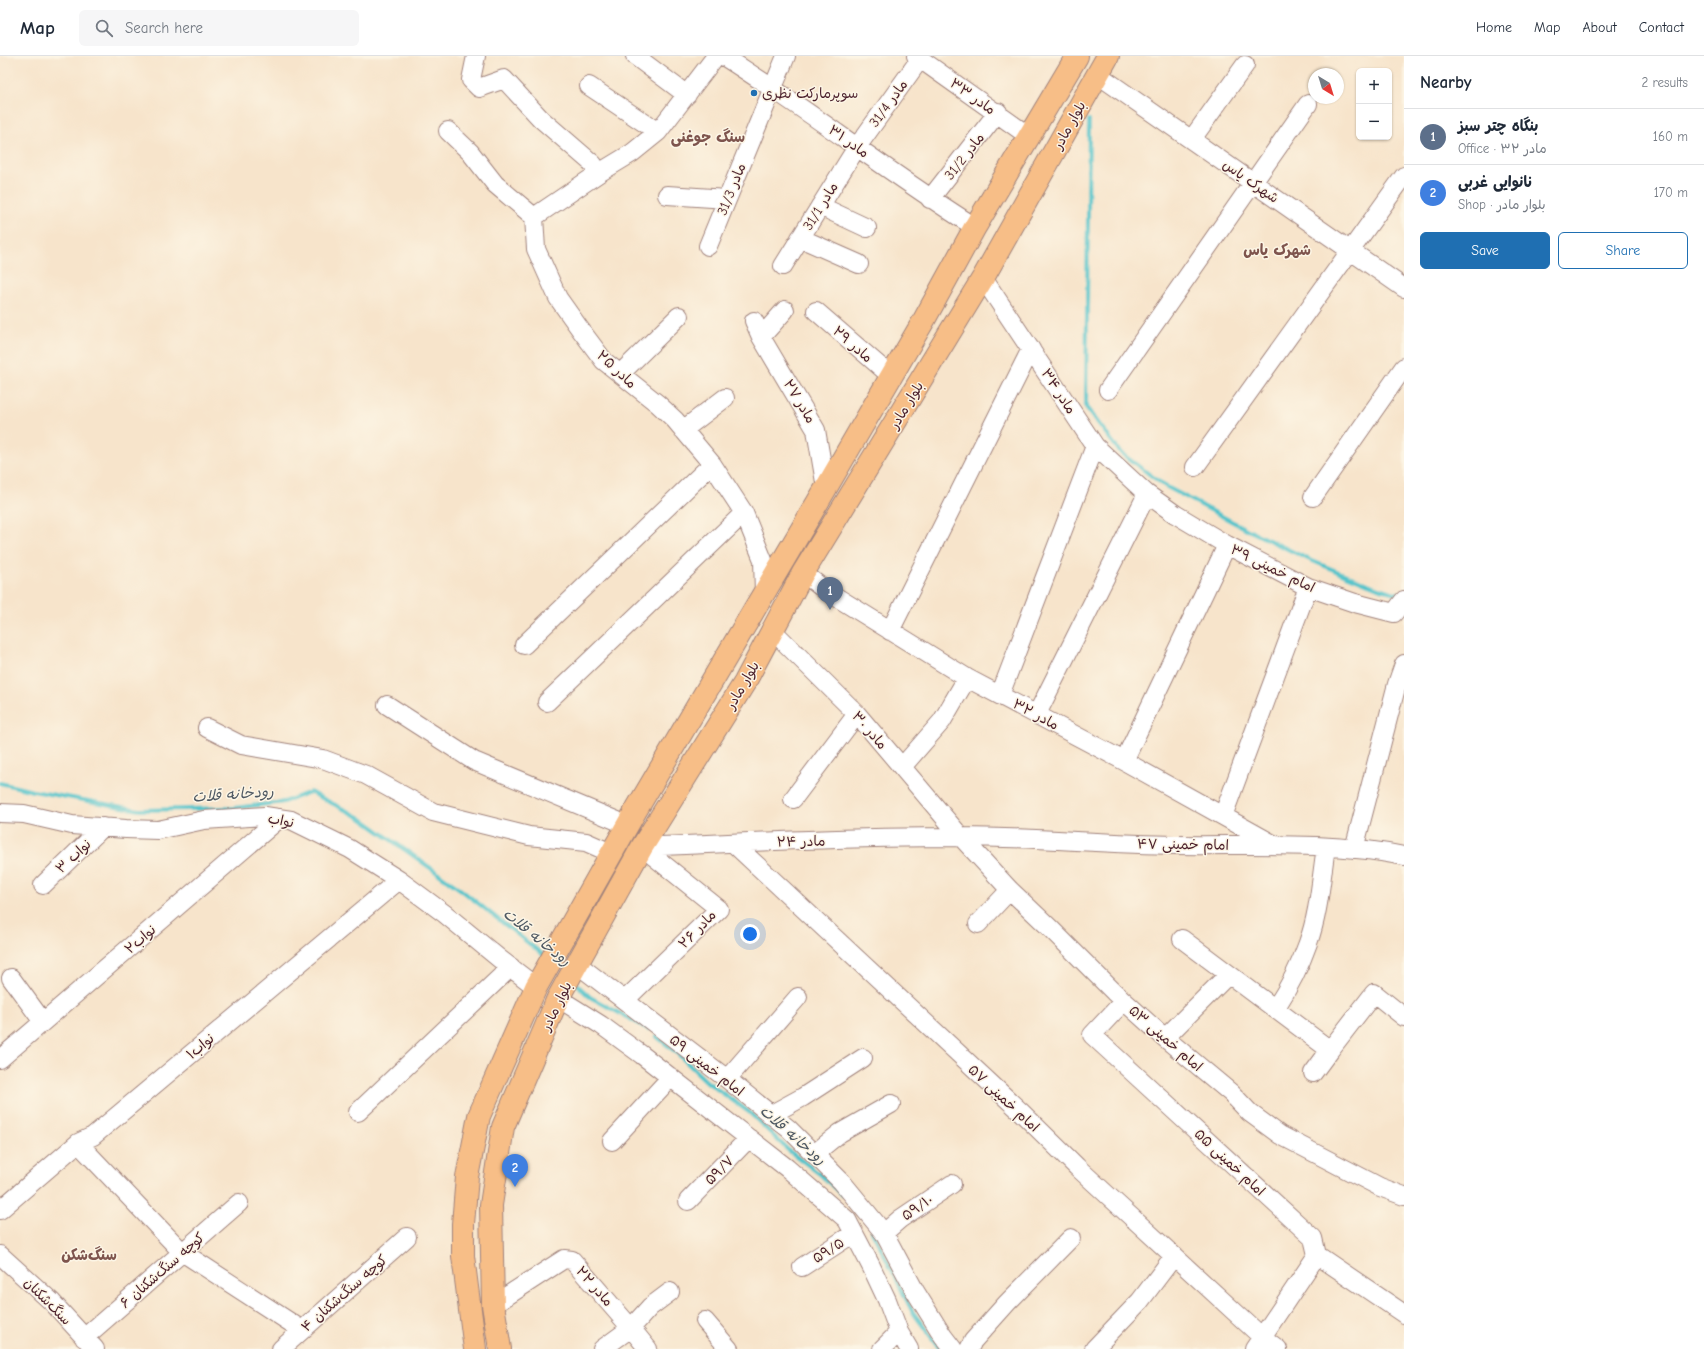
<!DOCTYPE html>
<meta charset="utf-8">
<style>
body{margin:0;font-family:"Comic Neue","Playpen Sans Arabic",sans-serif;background:#f6f6f7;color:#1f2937}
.controls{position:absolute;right:12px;top:12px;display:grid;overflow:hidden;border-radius:6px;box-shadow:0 1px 3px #0004}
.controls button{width:36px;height:36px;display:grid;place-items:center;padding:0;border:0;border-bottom:1px solid #e0e1e3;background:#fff;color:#1f2937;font:20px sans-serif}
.compass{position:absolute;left:1308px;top:12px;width:36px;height:36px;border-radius:50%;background:#fff;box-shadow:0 1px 3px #0004;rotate:142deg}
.you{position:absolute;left:750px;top:878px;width:14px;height:14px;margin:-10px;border:3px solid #fff;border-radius:50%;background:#1a73e8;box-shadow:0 0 0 6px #1a73e833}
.badge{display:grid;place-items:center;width:26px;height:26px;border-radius:50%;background:#1f6fb2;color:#fff;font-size:13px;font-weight:700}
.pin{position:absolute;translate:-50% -33px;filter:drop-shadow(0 1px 2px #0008)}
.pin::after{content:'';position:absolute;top:21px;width:14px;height:12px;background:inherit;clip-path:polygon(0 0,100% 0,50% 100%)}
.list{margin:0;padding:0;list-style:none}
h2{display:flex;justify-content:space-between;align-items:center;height:52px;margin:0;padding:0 16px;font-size:17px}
h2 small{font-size:13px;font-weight:400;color:#747a83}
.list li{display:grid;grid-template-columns:26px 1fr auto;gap:12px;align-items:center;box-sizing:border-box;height:56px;padding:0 16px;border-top:1px solid #e0e1e3}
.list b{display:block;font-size:15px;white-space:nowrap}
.list p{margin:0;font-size:13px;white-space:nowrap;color:#747a83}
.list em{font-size:13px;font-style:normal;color:#747a83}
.actions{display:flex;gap:8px;padding:12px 16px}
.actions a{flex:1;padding:9px 0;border:1px solid #1f6fb2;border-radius:6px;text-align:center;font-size:14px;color:#1f6fb2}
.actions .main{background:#1f6fb2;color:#fff}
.icon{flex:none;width:22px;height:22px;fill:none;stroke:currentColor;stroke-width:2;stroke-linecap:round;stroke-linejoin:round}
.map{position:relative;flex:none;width:1404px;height:1293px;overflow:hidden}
header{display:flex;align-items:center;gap:24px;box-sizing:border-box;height:56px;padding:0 20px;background:#fff;border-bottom:1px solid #e0e1e3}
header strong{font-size:19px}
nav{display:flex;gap:22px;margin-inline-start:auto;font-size:14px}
.search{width:280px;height:36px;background:#f6f6f7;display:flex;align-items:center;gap:10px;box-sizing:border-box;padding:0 14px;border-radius:6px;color:#747a83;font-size:15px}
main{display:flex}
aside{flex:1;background:#fff}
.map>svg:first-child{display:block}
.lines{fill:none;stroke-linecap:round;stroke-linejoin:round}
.stream{stroke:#57c4cb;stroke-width:4}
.minor-casing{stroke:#a0827b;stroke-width:20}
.major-casing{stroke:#a0827b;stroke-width:24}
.minor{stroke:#fff;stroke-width:18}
.major{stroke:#f7be87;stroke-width:22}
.poi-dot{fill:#1f6fb2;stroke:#fcf5e5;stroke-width:1.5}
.labels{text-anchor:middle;stroke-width:3;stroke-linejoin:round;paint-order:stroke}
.poi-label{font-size:14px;fill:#4a1f2b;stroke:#fcf5e5;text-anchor:start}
.street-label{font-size:14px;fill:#4a1f2b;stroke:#fcf5e5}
.neighbourhood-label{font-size:15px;font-weight:bold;fill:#7e544d;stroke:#fcf5e5}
.water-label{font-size:15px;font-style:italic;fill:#4f5963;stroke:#fcf5e5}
</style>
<header>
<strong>Map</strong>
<div class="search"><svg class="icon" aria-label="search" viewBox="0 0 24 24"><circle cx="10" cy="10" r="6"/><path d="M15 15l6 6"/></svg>Search here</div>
<nav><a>Home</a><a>Map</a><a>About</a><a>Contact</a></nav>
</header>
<main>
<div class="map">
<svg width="1404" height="1293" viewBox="0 0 1404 1293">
<rect width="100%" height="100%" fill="#fcf5e5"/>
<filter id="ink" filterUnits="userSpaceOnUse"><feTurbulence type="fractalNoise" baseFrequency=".025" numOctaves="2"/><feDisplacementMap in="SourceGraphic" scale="8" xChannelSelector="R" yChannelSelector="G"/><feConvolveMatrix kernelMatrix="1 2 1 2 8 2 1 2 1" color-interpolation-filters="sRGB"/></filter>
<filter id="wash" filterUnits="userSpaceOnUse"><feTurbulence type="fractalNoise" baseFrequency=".012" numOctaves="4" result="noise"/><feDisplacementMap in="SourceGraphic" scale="16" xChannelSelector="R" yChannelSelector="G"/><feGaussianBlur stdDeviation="0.9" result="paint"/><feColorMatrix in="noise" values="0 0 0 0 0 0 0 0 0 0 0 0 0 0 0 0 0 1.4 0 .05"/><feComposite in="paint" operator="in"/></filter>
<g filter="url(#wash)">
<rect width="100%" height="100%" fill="#f7e4cb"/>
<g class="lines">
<path class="stream" d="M 1089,64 L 1086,351 L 1121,397 L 1165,430 L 1248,474 L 1310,504 L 1378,532 L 1402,539
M 0,727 L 33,735 L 139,754 L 234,752 L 284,746 L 310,736 L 359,761 L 460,833 L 546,901
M 575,927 L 590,941 L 648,973
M 656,980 L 678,998 L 707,1026 L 749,1056 L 788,1094 L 821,1119 L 842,1139
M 872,1175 L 912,1255 L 940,1293"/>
</g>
</g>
<g filter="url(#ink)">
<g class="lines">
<g class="minor-casing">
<path id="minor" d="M 476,0 L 471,24 L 479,32 L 504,23 L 541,63 L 593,108 L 599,117
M 635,0 L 687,39
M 723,0 C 809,54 889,117 975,171
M 916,0 L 1030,81
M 1097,18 L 1404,232
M 589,30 L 658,76
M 448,75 L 470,96 L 495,128 L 534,161 L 536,193 L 558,242 L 580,273 L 604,305 L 658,348 L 675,364 L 712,408 L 744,457 L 763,504 L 764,536
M 1192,83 L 1245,9
M 667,139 L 727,143
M 930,143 L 998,56
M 820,150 L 867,172
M 534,161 L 599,117 L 632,97 L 658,76 L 716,0
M 800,182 L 859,208
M 708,190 L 786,0
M 783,210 L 857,91 L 920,3
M 983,222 L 1095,390 L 1147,438 L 1175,458 L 1227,489 L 1308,531 L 1355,547 L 1394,557 L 1404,544
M 816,255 L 891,320
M 754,265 L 761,281 L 816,374 L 826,432
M 761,281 L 785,254
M 620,318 L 679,260
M 1108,334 L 1308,48
M 683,374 L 725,342
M 1195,411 L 1404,120
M 1313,441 L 1404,311
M 803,517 L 825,534 L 967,622 L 1124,705 L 1273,788
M 773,575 L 857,658 L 961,781 L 1010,834 L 1051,873 L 1114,936 L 1165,982 L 1231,1037 L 1250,1057 L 1280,1079 L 1380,1131 L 1404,1140
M 890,575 L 1031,293
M 524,589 L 712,408
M 1000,639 L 1095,390
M 547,646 L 744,457
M 387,649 L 474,705 L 627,769
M 1037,658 L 1147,438
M 207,672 L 241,689 L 323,703 L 366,719 L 433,756 L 529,780 L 586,786 L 611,797
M 1124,705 L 1227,489
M 902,711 L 942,665 L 967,622
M 793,743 L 857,658
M 0,757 L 24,758 L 72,769 L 126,773 L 158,774 L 204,764 L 265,760 L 291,764 L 350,793 L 399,824 L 445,858 L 501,904 L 536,931
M 1223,760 L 1308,531
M 733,787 L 1020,1055 L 1077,1111 L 1262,1281 L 1278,1293
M 642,791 C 748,786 854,781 960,781 C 1032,781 1103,788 1175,789 C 1251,790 1328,785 1404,800
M 1354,793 L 1397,628 L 1404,608
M 43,829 L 103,771
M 978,868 L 1010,834
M 1182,883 L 1330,994 L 1374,937 L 1404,961
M 577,908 L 727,1023 L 789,1073 L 842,1126 L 884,1177 L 915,1235 L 943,1280 L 953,1293
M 11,922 L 43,966
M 558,942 L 601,969 L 642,999 L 787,1112 L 847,1164 L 871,1210 L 887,1244 L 899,1276 L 909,1293
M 625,944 L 719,853 L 642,791
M 1124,945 L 1092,979 L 1313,1182 L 1317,1199 L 1404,1258
M 1275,953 C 1288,933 1300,910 1308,887 C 1319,857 1321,823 1326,791
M 1165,982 L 1229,918
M 0,1003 L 280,762
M 1313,1017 L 1330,994
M 727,1023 L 798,941
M 358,1056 L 511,911
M 770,1059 L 803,1041 L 863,1002
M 612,1085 L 671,1021
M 78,1087 L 182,1196 L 302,1274
M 814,1098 L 840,1077 L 891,1048
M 688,1145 L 749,1082
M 0,1154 L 78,1087 L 93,1080 L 399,824
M 884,1177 L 900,1163 L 952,1128
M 0,1199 L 52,1246 L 95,1293
M 802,1211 L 854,1177
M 493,1249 L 564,1203 L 572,1204 L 631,1272 L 650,1251 L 670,1236
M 705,1265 L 729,1293
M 84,1282 L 239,1147
M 281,1293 L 407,1181
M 602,1293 L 631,1272 L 648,1293
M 882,1293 L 899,1276
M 969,1293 L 973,1285 L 1007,1247 L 1071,1182
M 1094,1293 L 1140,1245 L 1174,1200
M 1254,1293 L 1317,1199"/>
</g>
<g class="major-casing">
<path id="major" d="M 475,1293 L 463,1200 L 463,1168 L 467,1121 L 479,1060 L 536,931 L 636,754 L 826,432 L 924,264 L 975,171 L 1077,0
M 500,1293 L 493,1249 L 491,1149 L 503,1071 L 558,942 L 642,791 L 745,626 L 803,517 L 983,222 L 1108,0"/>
</g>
<use href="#minor" class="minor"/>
<use href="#major" class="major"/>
</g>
</g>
<circle class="poi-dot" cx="754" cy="37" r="4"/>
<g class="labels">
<g class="poi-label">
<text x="762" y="42">سوپرمارکت نظری</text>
</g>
<g class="street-label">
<text transform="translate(973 40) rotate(35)" y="5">مادر ۳۳</text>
<text transform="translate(888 47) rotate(-54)" y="5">مادر 31/4</text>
<text transform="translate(1069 69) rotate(-61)" y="5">بلوار مادر</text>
<text transform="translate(849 85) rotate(35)" y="5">مادر ۳۱</text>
<text transform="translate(964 100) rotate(-52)" y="5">مادر 31/2</text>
<text transform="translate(1251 125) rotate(35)" y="5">شهرک یاس</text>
<text transform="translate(731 133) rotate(-68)" y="5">مادر 31/3</text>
<text transform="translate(820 150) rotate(-58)" y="5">مادر 31/1</text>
<text transform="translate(853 288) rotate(41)" y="5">مادر ۲۹</text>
<text transform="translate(617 313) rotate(43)" y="5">مادر ۲۵</text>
<text transform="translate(1059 335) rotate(57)" y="5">مادر ۳۴</text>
<text transform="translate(800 345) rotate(59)" y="5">مادر ۲۷</text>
<text transform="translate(906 349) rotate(-59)" y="5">بلوار مادر</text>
<text transform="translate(1273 512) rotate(26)" y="5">امام خمینی ۳۹</text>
<text transform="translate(742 629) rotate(-60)" y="5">بلوار مادر</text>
<text transform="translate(1036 658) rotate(28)" y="5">مادر ۳۲</text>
<text transform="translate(870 674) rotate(49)" y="5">مادر ۳۰</text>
<text transform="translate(281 764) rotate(11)" y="5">نواب</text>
<text transform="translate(801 785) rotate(-1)" y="5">مادر ۲۴</text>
<text transform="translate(1183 788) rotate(1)" y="5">امام خمینی ۴۷</text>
<text transform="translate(73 800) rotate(-43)" y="5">نواب ۳</text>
<text transform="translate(697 873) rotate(-46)" y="5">مادر ۲۶</text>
<text transform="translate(140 883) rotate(-41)" y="5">نواب۲</text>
<text transform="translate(556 950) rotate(-64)" y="5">بلوار مادر</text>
<text transform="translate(1166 982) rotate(41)" y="5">امام خمینی ۵۳</text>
<text transform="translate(200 990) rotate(-40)" y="5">نواب۱</text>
<text transform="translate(707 1009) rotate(38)" y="5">امام خمینی ۵۹</text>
<text transform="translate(1004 1042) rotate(43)" y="5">امام خمینی ۵۷</text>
<text transform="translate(1230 1106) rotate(43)" y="5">امام خمینی ۵۵</text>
<text transform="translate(719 1114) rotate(-46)" y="5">۵۹/۷</text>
<text transform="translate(917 1151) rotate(-35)" y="5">۵۹/۱۰</text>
<text transform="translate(828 1194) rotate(-33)" y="5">۵۹/۵</text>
<text transform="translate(162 1214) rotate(-41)" y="5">کوچه سنگ‌شکنان ۶</text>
<text transform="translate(595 1230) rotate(49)" y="5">مادر ۲۲</text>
<text transform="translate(344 1237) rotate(-41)" y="5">کوچه سنگ‌شکنان ۴</text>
<text transform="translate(48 1245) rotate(45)" y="5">سنگ‌شکنان</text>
</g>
<g class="neighbourhood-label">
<text x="708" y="86">سنگ جوغنی</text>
<text x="1277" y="199">شهرک یاس</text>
<text x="89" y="1204">سنگ‌شکن</text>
</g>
<g class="water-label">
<text transform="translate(233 738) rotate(-4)" y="5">رودخانه قلات</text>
<text transform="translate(537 881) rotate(39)" y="5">رودخانه قلات</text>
<text transform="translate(793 1079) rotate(41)" y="5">رودخانه قلات</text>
</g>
</g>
</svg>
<div class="controls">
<button>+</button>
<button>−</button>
</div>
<svg class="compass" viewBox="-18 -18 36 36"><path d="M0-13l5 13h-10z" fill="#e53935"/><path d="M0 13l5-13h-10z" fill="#747a83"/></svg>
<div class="you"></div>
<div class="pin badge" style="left:830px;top:554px;background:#5c6f8a">1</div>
<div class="pin badge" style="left:515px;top:1131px;background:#3f7fe0">2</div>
</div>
<aside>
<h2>Nearby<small>2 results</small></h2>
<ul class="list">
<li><span class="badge" style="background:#5c6f8a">1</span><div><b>بنگاه چتر سبز</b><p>Office · مادر ۳۲</p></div><em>160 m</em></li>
<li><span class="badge" style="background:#3f7fe0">2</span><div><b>نانوایی غربی</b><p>Shop · بلوار مادر</p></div><em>170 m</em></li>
</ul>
<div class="actions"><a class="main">Save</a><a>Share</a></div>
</aside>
</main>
